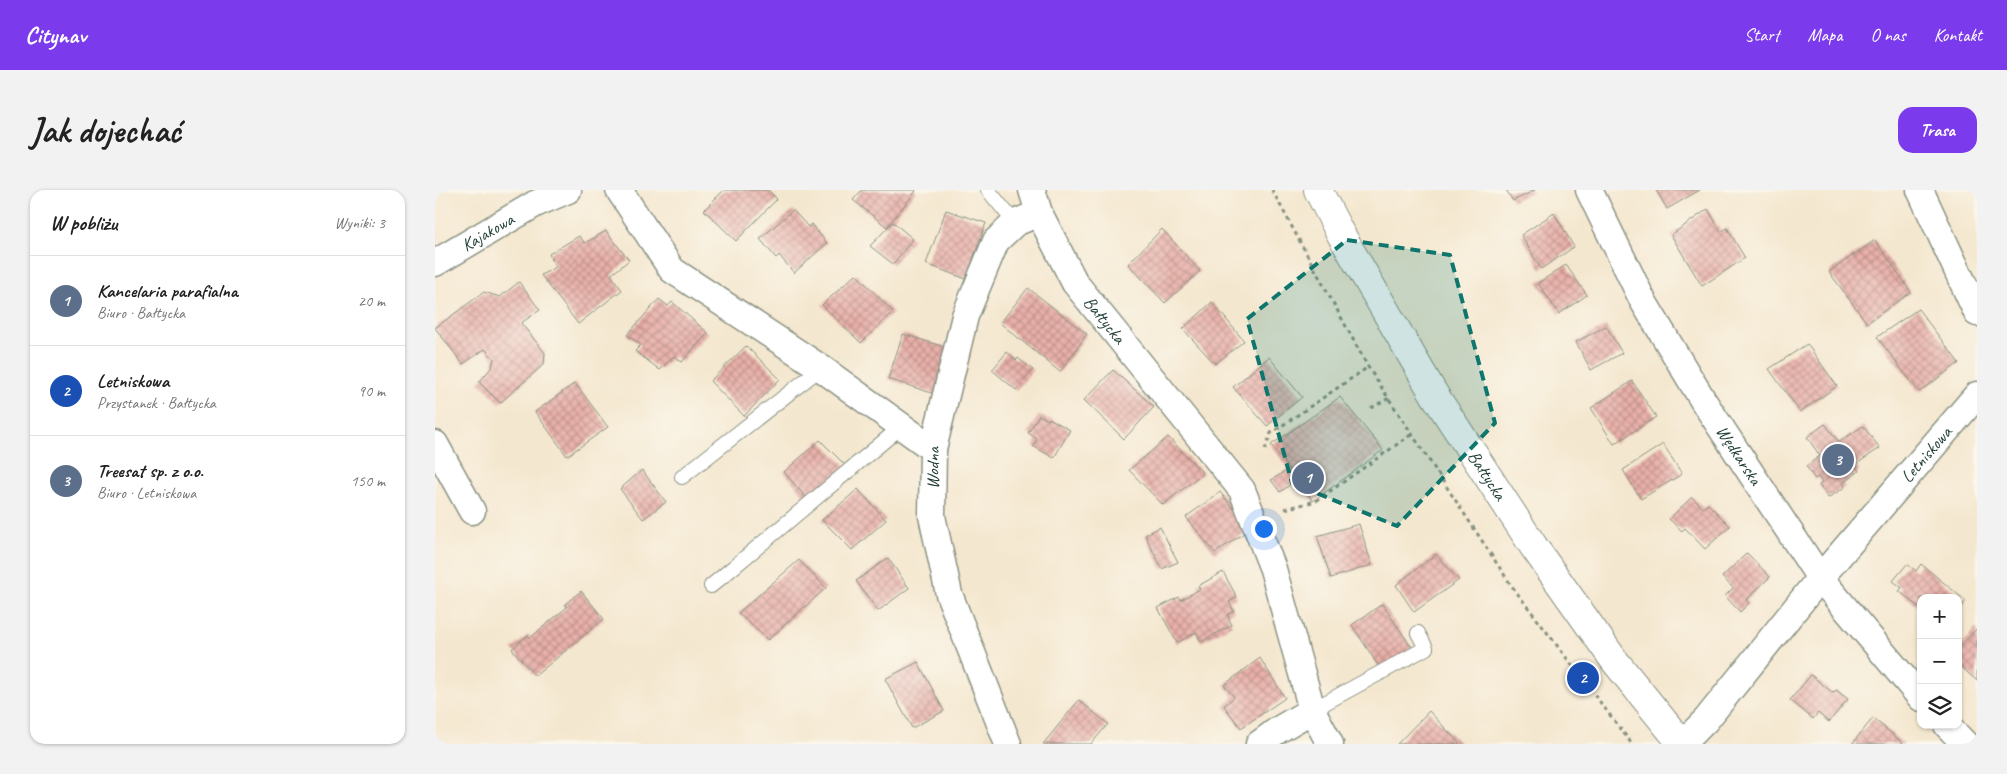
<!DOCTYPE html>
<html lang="pl">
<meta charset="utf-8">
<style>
body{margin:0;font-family:Caveat,sans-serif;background:#f2f2f2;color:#222}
.controls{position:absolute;right:15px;bottom:15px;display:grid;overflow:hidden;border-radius:10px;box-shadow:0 1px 4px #0004}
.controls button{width:45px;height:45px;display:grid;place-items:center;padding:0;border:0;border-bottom:1px solid #e0e0e0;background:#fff;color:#222;font:25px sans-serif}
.you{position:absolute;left:828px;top:338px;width:18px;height:18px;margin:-12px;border:4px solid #fff;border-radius:50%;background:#1a73e8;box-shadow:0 0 0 8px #1a73e833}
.badge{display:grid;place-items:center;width:32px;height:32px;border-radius:50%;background:#7c3aed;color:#fff;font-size:16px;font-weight:700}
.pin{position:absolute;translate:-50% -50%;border:2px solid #fff;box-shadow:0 1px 5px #0006}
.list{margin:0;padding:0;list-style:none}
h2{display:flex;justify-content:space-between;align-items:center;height:65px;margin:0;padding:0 20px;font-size:21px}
h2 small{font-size:16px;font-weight:400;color:#767676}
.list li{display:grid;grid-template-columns:32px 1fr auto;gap:15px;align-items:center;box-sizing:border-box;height:90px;padding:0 20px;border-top:1px solid #e0e0e0}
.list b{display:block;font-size:19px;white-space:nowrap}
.list p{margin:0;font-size:16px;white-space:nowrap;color:#767676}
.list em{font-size:16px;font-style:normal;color:#767676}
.icon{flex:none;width:28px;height:28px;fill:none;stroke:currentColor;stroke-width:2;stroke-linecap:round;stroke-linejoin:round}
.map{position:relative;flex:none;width:1542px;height:554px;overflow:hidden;border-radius:15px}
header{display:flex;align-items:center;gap:30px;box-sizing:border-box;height:70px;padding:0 25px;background:#7c3aed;color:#fff}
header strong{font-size:24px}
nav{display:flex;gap:28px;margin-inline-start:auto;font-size:18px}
.intro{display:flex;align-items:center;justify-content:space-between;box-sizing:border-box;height:120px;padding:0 30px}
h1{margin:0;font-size:35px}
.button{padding:12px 22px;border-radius:15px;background:#7c3aed;color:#fff;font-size:18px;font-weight:700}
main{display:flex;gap:30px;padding:0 30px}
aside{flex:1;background:#fff;border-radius:15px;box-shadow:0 1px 4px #0004}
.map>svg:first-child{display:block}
.building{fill:url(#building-cross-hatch)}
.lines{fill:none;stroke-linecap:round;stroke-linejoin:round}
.service-casing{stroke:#8a9282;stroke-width:16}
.minor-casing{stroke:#8a9282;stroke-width:29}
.secondary-casing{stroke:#8a9282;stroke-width:30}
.path{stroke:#8a9282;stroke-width:3;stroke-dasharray:4 4;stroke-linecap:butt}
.service{stroke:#fff;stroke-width:14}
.minor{stroke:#fff;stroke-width:26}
.secondary{stroke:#fff;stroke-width:28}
.marked{fill:#0f766e;fill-opacity:0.2;stroke:#0f766e;stroke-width:4;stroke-dasharray:10 6;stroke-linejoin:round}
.labels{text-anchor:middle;stroke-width:4;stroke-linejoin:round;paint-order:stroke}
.street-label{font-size:18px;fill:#1f3d34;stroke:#fbf7ec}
</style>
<header>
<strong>Citynav</strong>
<nav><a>Start</a><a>Mapa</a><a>O nas</a><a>Kontakt</a></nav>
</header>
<div class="intro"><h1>Jak dojechać</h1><a class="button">Trasa</a></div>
<main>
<aside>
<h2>W pobliżu<small>Wyniki: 3</small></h2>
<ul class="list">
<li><span class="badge" style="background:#5c6f8a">1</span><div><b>Kancelaria parafialna</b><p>Biuro · Bałtycka</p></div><em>20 m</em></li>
<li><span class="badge" style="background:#1a4fb4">2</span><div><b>Letniskowa</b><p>Przystanek · Bałtycka</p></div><em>90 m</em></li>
<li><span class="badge" style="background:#5c6f8a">3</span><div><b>Treesat sp. z o.o.</b><p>Biuro · Letniskowa</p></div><em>150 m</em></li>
</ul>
</aside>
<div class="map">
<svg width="1542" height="554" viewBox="0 0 1542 554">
<defs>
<pattern id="building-cross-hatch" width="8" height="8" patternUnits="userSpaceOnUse" patternTransform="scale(1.25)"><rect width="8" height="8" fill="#e9b0a9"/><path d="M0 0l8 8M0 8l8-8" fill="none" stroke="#bc908a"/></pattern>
</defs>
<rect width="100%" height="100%" fill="#fbf7ec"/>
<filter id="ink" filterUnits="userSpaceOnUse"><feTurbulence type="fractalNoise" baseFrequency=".02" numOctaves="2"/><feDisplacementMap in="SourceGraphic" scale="10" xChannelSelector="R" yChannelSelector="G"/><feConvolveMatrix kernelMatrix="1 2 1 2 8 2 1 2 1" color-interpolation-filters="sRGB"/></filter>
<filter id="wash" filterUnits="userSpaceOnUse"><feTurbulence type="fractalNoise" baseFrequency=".0096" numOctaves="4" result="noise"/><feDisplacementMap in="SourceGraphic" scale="20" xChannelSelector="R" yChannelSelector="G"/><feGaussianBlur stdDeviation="1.12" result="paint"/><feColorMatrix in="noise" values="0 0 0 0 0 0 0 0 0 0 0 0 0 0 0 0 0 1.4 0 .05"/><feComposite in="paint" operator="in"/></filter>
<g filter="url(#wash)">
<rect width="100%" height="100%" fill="#f4e7cf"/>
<g id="blocks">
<path class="building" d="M 289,0 L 333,0 L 342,9 L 301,51 L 269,20 Z
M 427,0 L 480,0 L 481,1 L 452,37 L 418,10 Z
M 1071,0 L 1100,0 L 1078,11 Z
M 1221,0 L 1265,0 L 1232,19 Z
M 1273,19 L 1286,42 L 1292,38 L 1310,68 L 1267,96 L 1236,45 Z
M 358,20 L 373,37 L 376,34 L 392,53 L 359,83 L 344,65 L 341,68 L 325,49 Z
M 511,20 L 551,33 L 531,89 L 491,74 Z
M 1119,23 L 1139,57 L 1106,79 L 1086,45 Z
M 458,32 L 478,49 L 458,74 L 435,56 Z
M 727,39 L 765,81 L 730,113 L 693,74 Z
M 171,41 L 194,70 L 176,85 L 187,100 L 143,134 L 106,85 L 121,77 L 114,64 L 144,46 L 150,53 Z
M 1440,50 L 1476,102 L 1432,133 L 1394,82 Z
M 1131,75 L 1152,105 L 1124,124 L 1103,93 Z
M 421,84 L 458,122 L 426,153 L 387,115 Z
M 84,92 L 105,120 L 86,133 L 110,163 L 109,174 L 65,213 L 44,192 L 57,177 L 59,169 L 50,159 L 28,174 L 0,138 L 49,102 L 65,107 Z
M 593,98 L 652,144 L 625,182 L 565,133 Z
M 224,109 L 233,116 L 237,112 L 273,143 L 247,172 L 239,166 L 225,180 L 200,161 L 206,155 L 192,145 Z
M 777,112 L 809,151 L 780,174 L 748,139 Z
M 1483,119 L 1524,173 L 1484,202 L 1442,147 Z
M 1171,136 L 1187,163 L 1156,180 L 1141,152 Z
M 468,144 L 516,159 L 503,205 L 453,189 Z
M 1372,154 L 1402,196 L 1365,222 L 1334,179 Z
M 311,156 L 345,189 L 309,226 L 275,191 Z
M 572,162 L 581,170 L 583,168 L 598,180 L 581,200 L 557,180 Z
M 834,167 L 867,207 L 832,236 L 798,197 Z
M 678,180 L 719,217 L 689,249 L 649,210 Z
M 1197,191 L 1221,227 L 1179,254 L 1156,218 Z
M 140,193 L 173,237 L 132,266 L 100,222 Z
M 905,207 L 948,260 L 878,311 L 862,290 L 845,302 L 836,290 L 854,279 L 836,255 Z
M 604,225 L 613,230 L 614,228 L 635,240 L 619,268 L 598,256 L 602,249 L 593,243 Z
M 1390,234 L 1404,252 L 1428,236 L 1445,258 L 1420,275 L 1424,281 L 1408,293 L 1410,297 L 1393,308 L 1384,295 L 1387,293 L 1383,287 L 1380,289 L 1371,276 L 1385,266 L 1372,247 Z
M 733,247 L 768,283 L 728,315 L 694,280 Z
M 385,250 L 411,276 L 374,311 L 349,282 Z
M 1228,254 L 1247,284 L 1206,309 L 1188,280 Z
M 207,280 L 231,312 L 208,329 L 185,299 Z
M 423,299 L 451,330 L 417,360 L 387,330 Z
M 785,302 L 815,339 L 780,363 L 751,327 Z
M 1257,307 L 1268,318 L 1273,314 L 1295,336 L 1270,359 L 1250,338 L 1247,341 L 1234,329 Z
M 924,334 L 937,375 L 896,388 L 882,346 Z
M 725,337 L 743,372 L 727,379 L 710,345 Z
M 1312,363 L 1335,387 L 1311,410 L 1314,413 L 1305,422 L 1290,406 L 1298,398 L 1287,387 Z
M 1001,364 L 1024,390 L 979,422 L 961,395 Z
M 453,368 L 474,398 L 443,421 L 421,391 Z
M 364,370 L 391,398 L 333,450 L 303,423 Z
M 1472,374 L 1481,381 L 1486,374 L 1531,411 L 1523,421 L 1523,408 L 1486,408 L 1486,419 L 1464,401 L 1467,398 L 1458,391 Z
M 788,382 L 802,407 L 794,412 L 799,421 L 792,425 L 797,435 L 766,452 L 761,442 L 742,453 L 723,418 L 744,407 L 746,410 L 765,399 L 763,396 Z
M 146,401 L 169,429 L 100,486 L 77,459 L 93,445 L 95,448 L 132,417 L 130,414 Z
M 947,414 L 978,459 L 946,480 L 917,435 Z
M 1542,438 L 1542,491 L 1523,474 L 1523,459 Z
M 825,468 L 850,508 L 806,538 L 789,516 L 799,507 L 789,495 Z
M 483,472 L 509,521 L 477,538 L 450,489 Z
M 1376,485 L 1398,503 L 1401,500 L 1413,509 L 1394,532 L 1383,523 L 1378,529 L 1355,510 Z
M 644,510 L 673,534 L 656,554 L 608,554 Z
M 994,521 L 1025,554 L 962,554 Z
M 1438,528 L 1469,554 L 1417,554 Z"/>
</g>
</g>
<g filter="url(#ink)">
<use href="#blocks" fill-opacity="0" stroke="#8a9282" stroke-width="1"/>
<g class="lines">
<g class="service-casing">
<path id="service" d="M 553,0 L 580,33
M 247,287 L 386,178
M 276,396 L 467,236
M 877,520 L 991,458 L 983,443"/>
</g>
<g class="minor-casing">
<g id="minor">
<path d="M 184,0 L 237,80 L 386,178 L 498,259"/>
<path id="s1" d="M 597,0 L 604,23 L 640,93 L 807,300 L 838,379 L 877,520 L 895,554"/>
<path id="s2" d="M 1154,0 L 1208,111 L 1269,212 L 1385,388 L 1486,508"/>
<path d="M 1485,0 L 1542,123"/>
<path id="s3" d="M 0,73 L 100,14 L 133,0"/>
<path d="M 0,254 L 37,321"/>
<path d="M 1512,535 L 1530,554"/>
<path id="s4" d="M 573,554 L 514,404 L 497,326 L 498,259 L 530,126 L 561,51 L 580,33 L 604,23"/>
<path d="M 824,554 L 843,540 L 877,520"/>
<path id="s5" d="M 1247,554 L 1271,530 L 1385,388 L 1542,205"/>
</g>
</g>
<g class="secondary-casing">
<g id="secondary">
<path id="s6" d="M 883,0 L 904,41 L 999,204 L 1099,357 L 1179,470 L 1247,554"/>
</g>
</g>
<path class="path" d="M 837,0 L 933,177 L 1076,395 L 1197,554
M 936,218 L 954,208
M 830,260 L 836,243 L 933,177
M 850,319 L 881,311 L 977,244"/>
<use href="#service" class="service"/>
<use href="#minor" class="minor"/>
<use href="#secondary" class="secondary"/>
</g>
</g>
<path class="marked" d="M 912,50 L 1015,65 L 1060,233 L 962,336 L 857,293 L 812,129 Z"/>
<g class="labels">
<g class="street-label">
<text dy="6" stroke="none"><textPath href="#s3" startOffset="61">Kajakowa</textPath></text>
<text dy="6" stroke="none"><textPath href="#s1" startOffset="150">Bałtycka</textPath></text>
<text dy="6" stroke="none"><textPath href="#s2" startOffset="305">Wędkarska</textPath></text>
<text dy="6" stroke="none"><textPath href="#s5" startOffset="379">Letniskowa</textPath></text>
<text dy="6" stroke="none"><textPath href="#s4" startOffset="289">Wodna</textPath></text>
<text dy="6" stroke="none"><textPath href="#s6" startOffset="332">Bałtycka</textPath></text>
</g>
</g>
</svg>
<div class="controls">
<button>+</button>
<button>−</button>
<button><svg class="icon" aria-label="layers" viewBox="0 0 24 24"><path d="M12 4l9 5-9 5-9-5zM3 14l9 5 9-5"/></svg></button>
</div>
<div class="you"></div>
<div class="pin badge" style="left:873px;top:288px;background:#5c6f8a">1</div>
<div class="pin badge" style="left:1148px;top:488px;background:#1a4fb4">2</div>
<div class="pin badge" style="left:1403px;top:270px;background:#5c6f8a">3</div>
</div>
</main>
